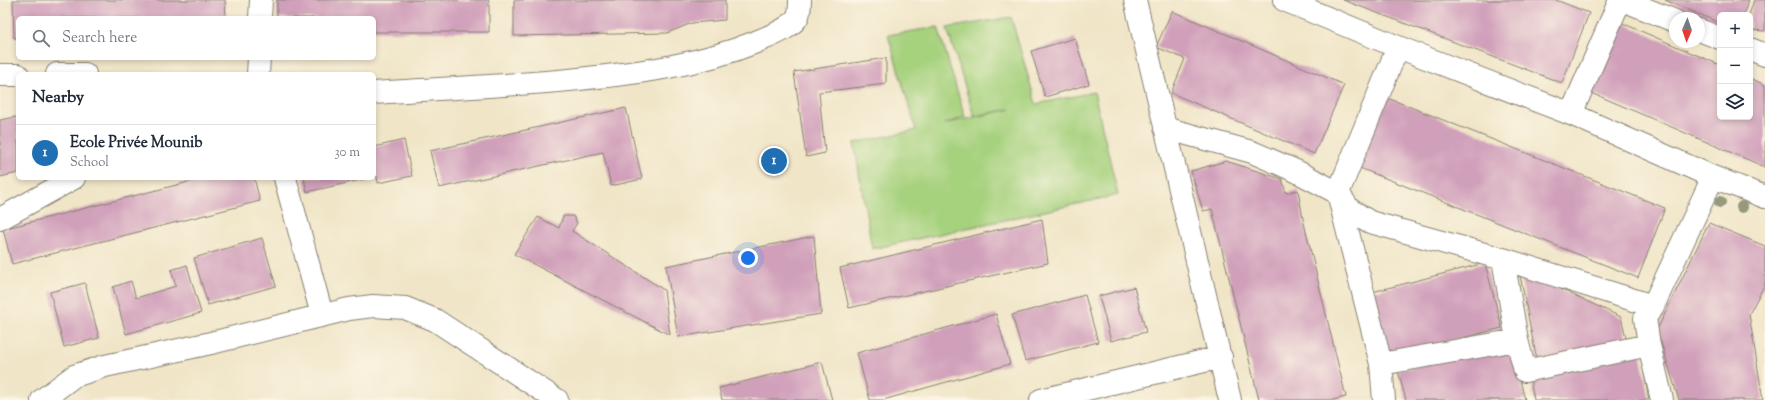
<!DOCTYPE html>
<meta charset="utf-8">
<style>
body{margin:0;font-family:"Sorts Mill Goudy",serif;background:#f2f2f3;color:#1f2937}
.controls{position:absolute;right:12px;top:12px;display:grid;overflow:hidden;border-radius:6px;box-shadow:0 2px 6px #0003}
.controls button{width:36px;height:36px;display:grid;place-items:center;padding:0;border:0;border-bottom:1px solid #e0e1e3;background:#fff;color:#1f2937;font:20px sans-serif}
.compass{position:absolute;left:1669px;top:12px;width:36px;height:36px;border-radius:50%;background:#fff;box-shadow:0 2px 6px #0003;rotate:182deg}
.you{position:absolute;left:748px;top:258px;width:14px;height:14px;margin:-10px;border:3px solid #fff;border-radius:50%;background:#1a73e8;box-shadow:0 0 0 6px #1a73e833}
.badge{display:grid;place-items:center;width:26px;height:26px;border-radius:50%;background:#1f6fb2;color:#fff;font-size:13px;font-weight:700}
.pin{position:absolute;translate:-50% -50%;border:2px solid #fff;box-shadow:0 1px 4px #0006}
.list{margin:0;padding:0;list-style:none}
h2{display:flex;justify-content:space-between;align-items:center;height:52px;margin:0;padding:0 16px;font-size:17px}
h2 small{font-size:13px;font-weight:400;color:#747a83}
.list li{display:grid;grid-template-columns:26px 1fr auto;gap:12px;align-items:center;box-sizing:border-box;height:56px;padding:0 16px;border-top:1px solid #e0e1e3}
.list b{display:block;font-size:15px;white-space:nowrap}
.list p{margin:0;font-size:13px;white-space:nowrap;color:#747a83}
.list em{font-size:13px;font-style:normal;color:#747a83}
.icon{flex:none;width:22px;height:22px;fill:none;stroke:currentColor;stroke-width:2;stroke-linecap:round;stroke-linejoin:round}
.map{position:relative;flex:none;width:1765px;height:400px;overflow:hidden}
.search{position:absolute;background:#fff;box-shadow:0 2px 6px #0003;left:16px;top:16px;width:360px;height:44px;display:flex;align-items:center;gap:10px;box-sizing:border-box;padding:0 14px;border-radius:6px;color:#747a83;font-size:15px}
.panel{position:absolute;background:#fff;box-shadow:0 2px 6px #0003;left:16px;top:72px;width:360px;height:108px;border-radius:6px}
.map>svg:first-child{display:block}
.green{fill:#a6d17d;stroke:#61764c}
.building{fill:#d09fba}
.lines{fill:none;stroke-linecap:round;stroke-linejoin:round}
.minor-casing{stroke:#868072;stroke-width:24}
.minor{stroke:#fff;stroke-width:22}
.tree{fill:#96997c}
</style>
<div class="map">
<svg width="1765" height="400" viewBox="0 0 1765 400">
<rect width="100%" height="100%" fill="#fcf5e5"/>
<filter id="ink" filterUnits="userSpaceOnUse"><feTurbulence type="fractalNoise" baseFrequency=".025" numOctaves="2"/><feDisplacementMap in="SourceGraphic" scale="8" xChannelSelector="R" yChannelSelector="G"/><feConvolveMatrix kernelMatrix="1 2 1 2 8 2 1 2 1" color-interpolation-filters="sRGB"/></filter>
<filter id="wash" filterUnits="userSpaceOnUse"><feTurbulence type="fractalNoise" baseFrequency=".012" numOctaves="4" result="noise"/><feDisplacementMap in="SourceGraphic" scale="16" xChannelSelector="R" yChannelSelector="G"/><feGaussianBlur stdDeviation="0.9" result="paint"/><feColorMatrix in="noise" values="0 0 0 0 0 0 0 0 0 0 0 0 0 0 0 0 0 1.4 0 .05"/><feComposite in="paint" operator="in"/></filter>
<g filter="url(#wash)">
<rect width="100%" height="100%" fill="#f0e5c7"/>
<path class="green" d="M 1011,17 L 1036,104 L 1094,92 L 1118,195 L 872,249 L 854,143 L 916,130 L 888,35 L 938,27 L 965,117 L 944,124 L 1011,109 L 974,116 L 947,28 Z"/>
<g id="blocks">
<path class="building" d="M 13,0 L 225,0 L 226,18 L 18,18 L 18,38 L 14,38 Z
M 277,0 L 489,0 L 489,32 L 374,32 L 374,18 L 277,18 Z
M 514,0 L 725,0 L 725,20 L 692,23 L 667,33 L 514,36 Z
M 1343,0 L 1556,0 L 1589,13 L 1562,83 Z
M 1665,0 L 1749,0 L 1743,15 L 1720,15 L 1720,23 Z
M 1754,0 L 1765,0 L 1765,31 L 1750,30 L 1750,15 L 1749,15 Z
M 1172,11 L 1344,85 L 1314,154 L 1171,93 L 1185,59 L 1156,47 Z
M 1622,23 L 1720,65 L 1720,117 L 1750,117 L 1750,78 L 1765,85 L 1765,167 L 1592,93 Z
M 1075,38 L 1089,84 L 1045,97 L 1031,51 Z
M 886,58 L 886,84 L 819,92 L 825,153 L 806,157 L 794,72 Z
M 1380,95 L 1665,208 L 1638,278 L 1352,165 Z
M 626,108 L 642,179 L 611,186 L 603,152 L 439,188 L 430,151 Z
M 16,117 L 18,117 L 18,173 L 0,177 L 0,120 Z
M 404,140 L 412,176 L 378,183 L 377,176 L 374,177 L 374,147 Z
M 1226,161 L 1282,179 L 1286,193 L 1298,190 L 1303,219 L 1346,397 L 1333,400 L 1259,400 L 1212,209 L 1203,211 L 1191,171 Z
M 204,178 L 254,178 L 260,201 L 12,264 L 3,229 Z
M 304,178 L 364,178 L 365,179 L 307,192 Z
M 563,216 L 573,216 L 577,223 L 572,231 L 664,290 L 670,335 L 514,254 L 538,217 L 559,228 Z
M 1042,219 L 1048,263 L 849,308 L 840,268 Z
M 1709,223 L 1765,246 L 1765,284 L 1749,314 L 1763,400 L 1679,400 L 1657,330 Z
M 814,236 L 821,314 L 678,337 L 666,266 Z
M 262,238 L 276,286 L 208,305 L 194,258 Z
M 1485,263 L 1502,328 L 1388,356 L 1372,292 Z
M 187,265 L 201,313 L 126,334 L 113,287 L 131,281 L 136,298 L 176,286 L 171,270 Z
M 1519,270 L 1621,317 L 1627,342 L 1537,361 Z
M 85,283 L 99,338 L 64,347 L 50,292 Z
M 1134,287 L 1146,332 L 1111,341 L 1099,296 Z
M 1085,295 L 1098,342 L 1025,361 L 1012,315 Z
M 996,314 L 1010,364 L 883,400 L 870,400 L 857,353 Z
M 1511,343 L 1525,400 L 1406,400 L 1398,371 Z
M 1640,351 L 1649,400 L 1534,400 L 1529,373 Z
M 822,362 L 832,400 L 722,400 L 719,388 Z"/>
</g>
</g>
<g filter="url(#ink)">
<use href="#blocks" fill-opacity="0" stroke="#868072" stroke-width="1"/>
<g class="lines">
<g class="minor-casing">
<path id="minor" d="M 1135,0 L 1230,400
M 1284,0 L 1398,47 L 1571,114 L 1713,177 L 1765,197
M 1623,0 L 1675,21
M 260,18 L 261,0
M 1699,30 L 1720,38
M 1750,49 L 1765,55
M 57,74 L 85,74
M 258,74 L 259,58
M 0,75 L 18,75
M 374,93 C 442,88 511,86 579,79 C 639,73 699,65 756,42 C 770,36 788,30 797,18 C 800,13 800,5 800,0
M 1571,114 L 1620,0
M 1165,128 L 1252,152 L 1296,171 L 1338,193 L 1349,209 L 1370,222 L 1503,259 L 1653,306
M 285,178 L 322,315
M 0,219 L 74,178
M 1503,259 L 1517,340 L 1525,371 L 1649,345
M 1381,364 L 1517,340
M 42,400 L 74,376 L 105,366 L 211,343 L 349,309 L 373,306 L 405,308 L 435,320 L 557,400
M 1041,400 L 1221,357
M 1384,400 L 1381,364 L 1338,193 L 1398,47
M 1662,400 L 1649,345 L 1645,318 L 1653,306 L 1713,177"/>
</g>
<use href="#minor" class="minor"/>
</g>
<g class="tree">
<circle cx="1720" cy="202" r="6"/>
<circle cx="1742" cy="207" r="6"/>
</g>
</g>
</svg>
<div class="controls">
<button>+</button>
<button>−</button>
<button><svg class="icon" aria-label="layers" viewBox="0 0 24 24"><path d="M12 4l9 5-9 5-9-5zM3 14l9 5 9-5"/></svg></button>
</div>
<svg class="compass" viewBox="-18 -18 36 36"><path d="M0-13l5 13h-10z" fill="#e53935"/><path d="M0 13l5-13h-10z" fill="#747a83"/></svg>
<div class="you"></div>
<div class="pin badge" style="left:774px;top:161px">1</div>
<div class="search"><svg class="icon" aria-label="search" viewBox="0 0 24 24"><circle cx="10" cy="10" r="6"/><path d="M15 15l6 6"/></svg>Search here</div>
<section class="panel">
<h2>Nearby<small></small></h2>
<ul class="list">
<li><span class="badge">1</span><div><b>Ecole Privée Mounib</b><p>School</p></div><em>30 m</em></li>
</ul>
</section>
</div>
